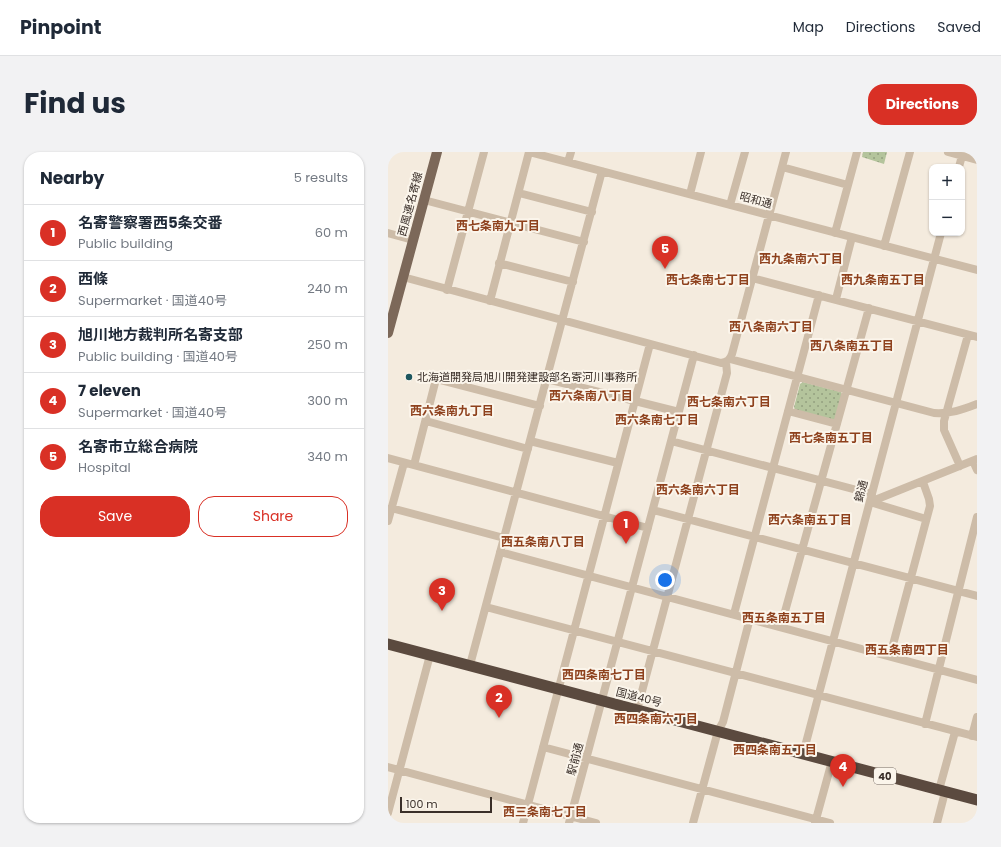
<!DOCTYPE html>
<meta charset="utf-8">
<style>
body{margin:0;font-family:Poppins,"Noto Sans JP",sans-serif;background:#f2f2f3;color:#1f2937}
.controls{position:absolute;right:12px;top:12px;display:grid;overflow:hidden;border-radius:8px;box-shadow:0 1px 3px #0004}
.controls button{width:36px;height:36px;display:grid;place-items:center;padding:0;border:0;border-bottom:1px solid #e0e1e3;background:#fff;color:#1f2937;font:20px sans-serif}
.scale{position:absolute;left:12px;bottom:10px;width:92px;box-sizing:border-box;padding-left:4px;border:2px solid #3a2f29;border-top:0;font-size:11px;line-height:14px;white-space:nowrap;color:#3a2f29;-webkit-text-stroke:3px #fbf5eb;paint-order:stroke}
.you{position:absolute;left:277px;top:428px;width:14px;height:14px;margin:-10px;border:3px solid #fff;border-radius:50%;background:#1a73e8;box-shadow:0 0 0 6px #1a73e833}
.badge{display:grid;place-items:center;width:26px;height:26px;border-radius:50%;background:#d93025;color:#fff;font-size:13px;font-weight:700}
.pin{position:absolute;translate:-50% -33px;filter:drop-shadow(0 1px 2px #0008)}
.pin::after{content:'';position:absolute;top:21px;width:14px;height:12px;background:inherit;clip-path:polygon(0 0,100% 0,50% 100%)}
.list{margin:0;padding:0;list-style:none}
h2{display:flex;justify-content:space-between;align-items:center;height:52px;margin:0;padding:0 16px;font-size:17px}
h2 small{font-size:13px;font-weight:400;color:#747a83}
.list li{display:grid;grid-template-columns:26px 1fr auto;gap:12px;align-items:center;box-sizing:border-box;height:56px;padding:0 16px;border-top:1px solid #e0e1e3}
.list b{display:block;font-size:15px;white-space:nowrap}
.list p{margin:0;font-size:13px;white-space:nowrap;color:#747a83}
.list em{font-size:13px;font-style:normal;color:#747a83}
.actions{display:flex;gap:8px;padding:12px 16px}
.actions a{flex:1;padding:9px 0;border:1px solid #d93025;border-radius:16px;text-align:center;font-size:14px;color:#d93025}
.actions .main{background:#d93025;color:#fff}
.map{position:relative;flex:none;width:589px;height:671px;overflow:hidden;border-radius:16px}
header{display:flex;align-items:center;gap:24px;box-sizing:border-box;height:56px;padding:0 20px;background:#fff;border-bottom:1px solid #e0e1e3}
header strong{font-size:19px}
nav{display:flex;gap:22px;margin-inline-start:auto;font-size:14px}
.intro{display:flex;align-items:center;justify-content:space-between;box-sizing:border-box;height:96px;padding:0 24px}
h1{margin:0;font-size:28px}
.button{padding:10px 18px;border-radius:16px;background:#d93025;color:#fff;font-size:14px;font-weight:700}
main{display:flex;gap:24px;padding:0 24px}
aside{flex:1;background:#fff;border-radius:16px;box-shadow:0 1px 3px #0004}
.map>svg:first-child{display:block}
.park{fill:url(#park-dots)}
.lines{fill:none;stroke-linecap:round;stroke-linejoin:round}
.minor{stroke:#cdbca8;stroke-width:8}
.major{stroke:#7c6859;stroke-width:10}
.highway{stroke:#5b4a3f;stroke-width:11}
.poi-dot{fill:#1c555e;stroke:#fbf5eb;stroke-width:1.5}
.labels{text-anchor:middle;stroke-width:4;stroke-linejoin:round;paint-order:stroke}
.shield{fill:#fbf5eb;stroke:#746a63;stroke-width:1}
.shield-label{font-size:10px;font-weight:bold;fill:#3a2f29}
.street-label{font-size:11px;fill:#3a2f29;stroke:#fbf5eb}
.poi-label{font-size:11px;fill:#3a2f29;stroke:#fbf5eb;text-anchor:start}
.neighbourhood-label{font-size:12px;font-weight:bold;fill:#8e411d;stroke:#fbf5eb}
</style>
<header>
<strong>Pinpoint</strong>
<nav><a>Map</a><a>Directions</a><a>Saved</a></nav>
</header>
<div class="intro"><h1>Find us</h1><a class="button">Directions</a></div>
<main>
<aside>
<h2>Nearby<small>5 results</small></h2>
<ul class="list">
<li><span class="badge">1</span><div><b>名寄警察署西5条交番</b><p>Public building</p></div><em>60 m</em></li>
<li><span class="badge">2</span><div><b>西條</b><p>Supermarket · 国道40号</p></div><em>240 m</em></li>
<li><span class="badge">3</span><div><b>旭川地方裁判所名寄支部</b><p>Public building · 国道40号</p></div><em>250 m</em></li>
<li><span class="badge">4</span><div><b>7 eleven</b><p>Supermarket · 国道40号</p></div><em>300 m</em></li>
<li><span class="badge">5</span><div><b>名寄市立総合病院</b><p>Hospital</p></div><em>340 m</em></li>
</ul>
<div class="actions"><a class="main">Save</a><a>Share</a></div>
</aside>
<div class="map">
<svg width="589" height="671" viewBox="0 0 589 671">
<defs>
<pattern id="park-dots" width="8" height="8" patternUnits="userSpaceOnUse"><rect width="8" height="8" fill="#b4c49c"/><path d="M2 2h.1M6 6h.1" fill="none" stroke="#93a07f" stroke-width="1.8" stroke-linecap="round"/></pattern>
</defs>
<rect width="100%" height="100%" fill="#f4ebde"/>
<path class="park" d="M 475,0 L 499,0 L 496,12 L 474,5 Z
M 415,230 L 453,240 L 454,243 L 448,266 L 446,268 L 407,258 L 406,255 L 412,232 Z"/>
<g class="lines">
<path class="minor" d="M 560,0 L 589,8
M 180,10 L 183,0
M 394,15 L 460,33
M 571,15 L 575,0
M 131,41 L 204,60
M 302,42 L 313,0
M 36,48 L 196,90
M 342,53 L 357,0
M 0,81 L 25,88
M 447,81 L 469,0
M 496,94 L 522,0
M 111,111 L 185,130
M 15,125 L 333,211 C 339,210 342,208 344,202 L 398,0
M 364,126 L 589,185
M 59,138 L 96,0
M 448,147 L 464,85
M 102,149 L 141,0 L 589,118
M 342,207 L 546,261 C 562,262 574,258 589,252
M 159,227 L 291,260
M 400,259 L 449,272
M 38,269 L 140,297
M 142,289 L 230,311
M 283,289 L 484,342
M 0,306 L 260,376
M 585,309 L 589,318
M 26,313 L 48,227 L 152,254
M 572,314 L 556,278 L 556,269 L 580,183
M 482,350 L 589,307
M 482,350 L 538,367
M 3,356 L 116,386
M 265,358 L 589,444
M 0,369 L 16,311
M 112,400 L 589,528
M 98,455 L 589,585
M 346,462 L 431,143
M 393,474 L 481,156
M 502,504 L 542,354 L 541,347 L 535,330
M 82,513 L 214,19
M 249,558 L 339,221 L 338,210
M 537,572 L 589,365
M 584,584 L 589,565
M 155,595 L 442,671
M 415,602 L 553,81
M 0,615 L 208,671
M 551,638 L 567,580
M 0,661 L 42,503
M 135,671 L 262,192
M 181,671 L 306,203
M 305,671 L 330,579 L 335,570 L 362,466
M 427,671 L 444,609
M 549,671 L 557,640"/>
<path class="major" d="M 0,181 L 49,0"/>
<path class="highway" d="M 0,492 L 589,648"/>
</g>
<circle class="poi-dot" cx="21" cy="225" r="4"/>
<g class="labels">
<rect class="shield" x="486" y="616" width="22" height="16" rx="3"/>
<g class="shield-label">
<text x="497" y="628">40</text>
</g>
<g class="street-label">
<text transform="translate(368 48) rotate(15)" y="4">昭和通</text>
<text transform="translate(22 52) rotate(-75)" y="4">西風連名寄線</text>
<text transform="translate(473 339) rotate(-75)" y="4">錦通</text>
<text transform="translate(251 545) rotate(14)" y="4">国道40号</text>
<text transform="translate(187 607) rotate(-75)" y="4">駅前通</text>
</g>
<g class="poi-label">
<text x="29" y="229">北海道開発局旭川開発建設部名寄河川事務所</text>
</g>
<g class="neighbourhood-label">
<text x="110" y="78">西七条南九丁目</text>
<text x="413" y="111">西九条南六丁目</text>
<text x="320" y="132">西七条南七丁目</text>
<text x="495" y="132">西九条南五丁目</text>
<text x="383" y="179">西八条南六丁目</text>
<text x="464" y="198">西八条南五丁目</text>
<text x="203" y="248">西六条南八丁目</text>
<text x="341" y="254">西七条南六丁目</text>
<text x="64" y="263">西六条南九丁目</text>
<text x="269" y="272">西六条南七丁目</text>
<text x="443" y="290">西七条南五丁目</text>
<text x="310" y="342">西六条南六丁目</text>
<text x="422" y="372">西六条南五丁目</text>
<text x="155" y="394">西五条南八丁目</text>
<text x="396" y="470">西五条南五丁目</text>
<text x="519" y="502">西五条南四丁目</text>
<text x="216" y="527">西四条南七丁目</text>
<text x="268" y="571">西四条南六丁目</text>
<text x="387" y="602">西四条南五丁目</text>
<text x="157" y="664">西三条南七丁目</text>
</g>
</g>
</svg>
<div class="controls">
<button>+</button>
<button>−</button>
</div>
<div class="scale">100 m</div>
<div class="you"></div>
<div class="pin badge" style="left:238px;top:392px">1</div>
<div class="pin badge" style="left:111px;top:566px">2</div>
<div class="pin badge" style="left:54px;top:459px">3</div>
<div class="pin badge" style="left:455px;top:635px">4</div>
<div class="pin badge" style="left:277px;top:117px">5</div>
</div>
</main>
